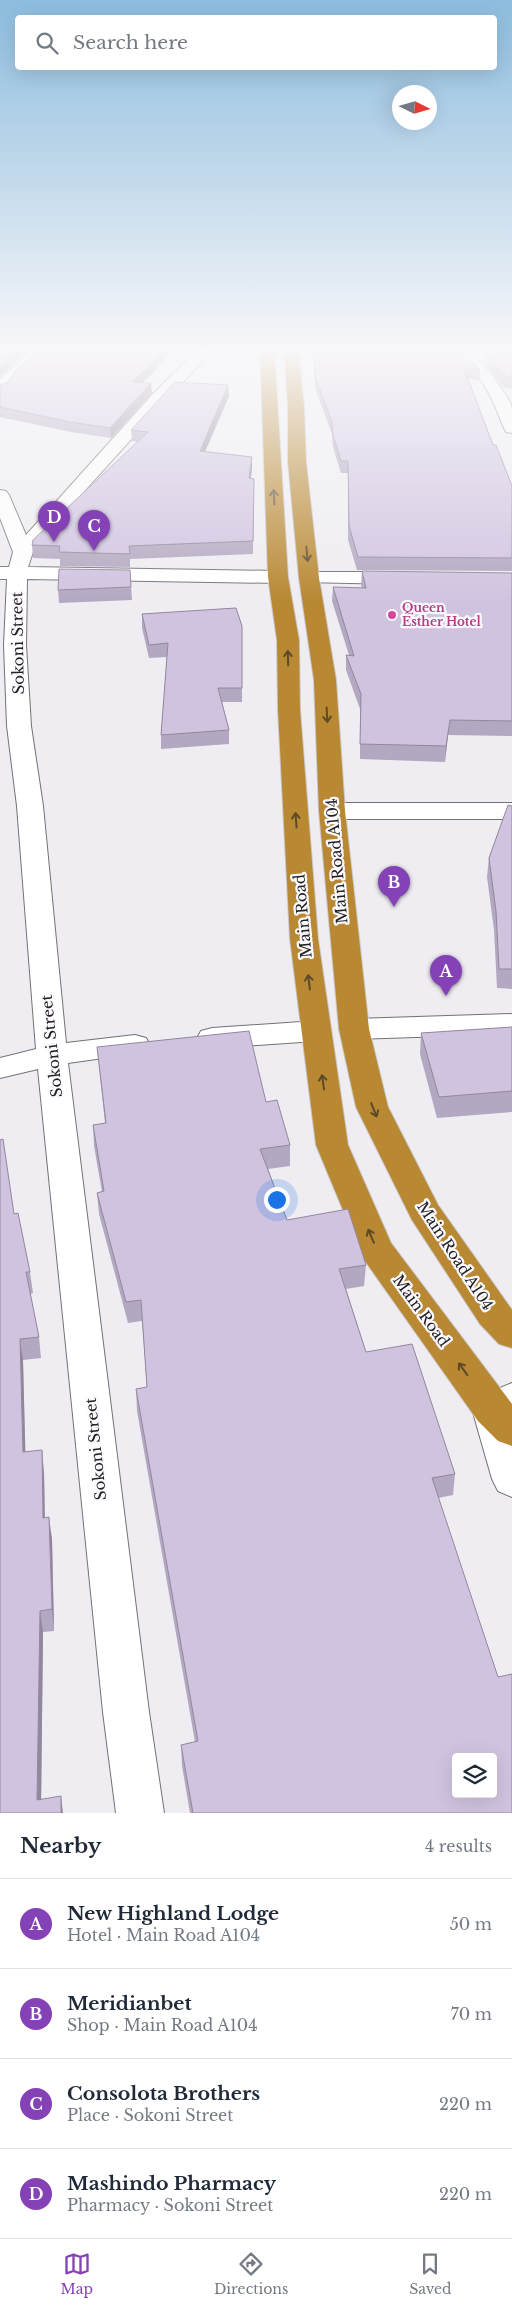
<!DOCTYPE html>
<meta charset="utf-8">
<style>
body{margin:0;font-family:"Libre Baskerville",serif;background:#f2f2f3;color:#1f2937}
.controls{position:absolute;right:15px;bottom:15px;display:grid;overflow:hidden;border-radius:5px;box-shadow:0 5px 20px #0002}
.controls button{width:45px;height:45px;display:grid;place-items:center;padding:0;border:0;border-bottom:1px solid #e0e1e3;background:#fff;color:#1f2937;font:25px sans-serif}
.compass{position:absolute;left:392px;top:85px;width:45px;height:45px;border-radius:50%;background:#fff;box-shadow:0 5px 20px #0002;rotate:95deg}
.you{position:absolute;left:276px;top:1199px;width:18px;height:18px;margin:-12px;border:4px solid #fff;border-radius:50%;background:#1a73e8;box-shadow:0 0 0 8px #1a73e833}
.badge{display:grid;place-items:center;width:32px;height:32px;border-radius:50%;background:#8442b6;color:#fff;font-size:16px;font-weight:700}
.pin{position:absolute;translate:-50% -41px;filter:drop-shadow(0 1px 2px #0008)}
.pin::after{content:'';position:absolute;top:26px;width:18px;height:15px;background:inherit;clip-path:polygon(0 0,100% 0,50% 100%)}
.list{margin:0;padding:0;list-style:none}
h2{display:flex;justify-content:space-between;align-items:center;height:65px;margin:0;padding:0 20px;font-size:21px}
h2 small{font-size:16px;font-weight:400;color:#747a83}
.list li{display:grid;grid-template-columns:32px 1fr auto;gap:15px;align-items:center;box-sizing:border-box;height:90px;padding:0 20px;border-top:1px solid #e0e1e3}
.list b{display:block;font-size:19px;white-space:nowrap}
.list p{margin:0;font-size:16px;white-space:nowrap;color:#747a83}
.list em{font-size:16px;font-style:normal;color:#747a83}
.icon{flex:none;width:28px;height:28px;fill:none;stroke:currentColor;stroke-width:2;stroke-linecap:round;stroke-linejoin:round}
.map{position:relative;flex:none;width:512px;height:1813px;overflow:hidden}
.search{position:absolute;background:#fff;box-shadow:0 5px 20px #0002;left:15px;right:15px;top:15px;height:55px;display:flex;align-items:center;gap:12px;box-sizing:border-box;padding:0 18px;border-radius:5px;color:#747a83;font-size:19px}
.sheet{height:425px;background:#fff}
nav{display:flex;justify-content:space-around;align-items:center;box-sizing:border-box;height:70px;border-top:1px solid #e0e1e3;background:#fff;font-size:14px;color:#747a83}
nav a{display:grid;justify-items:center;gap:2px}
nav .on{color:#8442b6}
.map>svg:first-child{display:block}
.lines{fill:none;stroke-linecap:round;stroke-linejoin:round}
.street-casing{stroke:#737176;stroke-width:2}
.secondary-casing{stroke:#737176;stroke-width:2}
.highway-casing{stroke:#cac9ca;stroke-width:2}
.street{fill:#fff;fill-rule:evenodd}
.secondary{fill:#fff;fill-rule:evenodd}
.highway{fill:#b88832;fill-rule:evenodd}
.wall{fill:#b3a8c1}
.shaded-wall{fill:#92889d}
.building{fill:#d0c3e0;stroke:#92889d;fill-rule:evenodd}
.oneway{stroke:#5d4a28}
.hotel-dot{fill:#d1479c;stroke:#fcfaff;stroke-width:2}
.labels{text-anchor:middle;stroke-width:4.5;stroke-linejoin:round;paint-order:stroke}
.far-hotel-label{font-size:12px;font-weight:bold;fill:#b23c85;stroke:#fcfaff;text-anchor:start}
.street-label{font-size:15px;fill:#212022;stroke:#fcfaff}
</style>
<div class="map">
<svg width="512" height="1813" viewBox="0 0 512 1813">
<rect width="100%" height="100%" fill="#efedf2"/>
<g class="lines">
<g class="street-casing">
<path id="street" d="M 34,348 L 50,348 L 16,378 L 6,392 L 0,394 L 0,379 Z
M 199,348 L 214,348 L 49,530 L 33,552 L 28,567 L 278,571 L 285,573 L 288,577 L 285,581 L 278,583 L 27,579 L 26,645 L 31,726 L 43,806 L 66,1043 L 135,1035 L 146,1038 L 150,1045 L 146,1052 L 68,1063 L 149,1712 L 164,1813 L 116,1813 L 103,1712 L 38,1069 L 0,1078 L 0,1058 L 36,1049 L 17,806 L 7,726 L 4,645 L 7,579 L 0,579 L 0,567 L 9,567 L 13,552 L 0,518 L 0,490 L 6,491 L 9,495 L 26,535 L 152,395 Z
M 431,348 C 465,348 480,356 499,385 C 504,392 511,401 512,409 C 512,417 512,425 512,433 L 506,432 L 504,428 C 494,403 484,375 459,360 C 451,356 441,354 433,351 Z
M 309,572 L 398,572 L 405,574 L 408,578 L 405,582 L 398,584 L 302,582 L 299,578 L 302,574 Z
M 332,803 L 512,803 L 512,819 L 332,819 L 323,816 L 319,811 L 323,806 Z
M 316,1021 L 327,1024 L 331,1031 L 327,1038 L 316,1041 L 212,1048 L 201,1045 L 197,1038 L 201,1031 L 212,1028 Z
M 512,1383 L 512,1497 L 498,1491 L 492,1479 L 472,1409 L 478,1397 Z"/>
</g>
<g class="secondary-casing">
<path id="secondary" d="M 512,1014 L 512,1034 L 354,1039 L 343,1036 L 339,1029 L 343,1022 L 354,1019 Z"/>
</g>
<g class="highway-casing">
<path id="highway" d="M 260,348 L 274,348 L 288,577 L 299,640 L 300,710 L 318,939 L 348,1145 L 391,1243 L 512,1404 L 512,1446 L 498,1441 L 478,1421 L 363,1258 L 316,1145 L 290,939 L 278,710 L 277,640 L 268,577 Z
M 284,348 L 298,348 L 304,407 L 306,462 L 319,578 L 336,680 L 345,811 L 369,1029 L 388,1107 L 438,1205 L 512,1310 L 512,1348 L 499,1344 L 480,1324 L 412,1220 L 356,1107 L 339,1029 L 319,811 L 314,680 L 299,578 L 288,462 L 288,407 Z"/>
</g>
<use href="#street" class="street"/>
<use href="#secondary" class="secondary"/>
<use href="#highway" class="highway"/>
</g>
<path class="wall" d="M 314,348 L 451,348 L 480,370 L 479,381 L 468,378 L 493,445 L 512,486 L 512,571 L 357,570 L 348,540 L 348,473 L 341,473 L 333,447 L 332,434 L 315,388 Z
M 458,348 L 512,348 L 512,353 L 469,352 Z
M 486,353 L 512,353 L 512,389 L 503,387 L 485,364 Z
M 152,374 L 143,382 L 152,393 L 111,438 L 71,432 L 0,417 L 0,385 Z
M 229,396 L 205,452 L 252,457 L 251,479 L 254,479 L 253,554 L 130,559 L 130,567 L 60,566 L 60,559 L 33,558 L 32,545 L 137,442 L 132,441 L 131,430 Z
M 130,570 L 132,600 L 59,603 L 58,590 Z
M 362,571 L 512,573 L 512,736 L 448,735 L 445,762 L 360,759 L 360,709 L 346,670 L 346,655 L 349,655 L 332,601 L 333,587 L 362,588 L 361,585 Z
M 142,614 L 242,626 L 242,702 L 222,702 L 229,730 L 229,744 L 161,749 L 161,735 L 167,657 L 149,658 L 142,628 Z
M 512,806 L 512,989 L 497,988 L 494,930 L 487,877 L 489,858 Z
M 512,1027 L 512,1112 L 437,1118 L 420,1054 L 421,1033 Z
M 97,1047 L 266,1102 L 290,1145 L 290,1166 L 268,1169 L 287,1220 L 366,1265 L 364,1286 L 346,1289 L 366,1352 L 455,1474 L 453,1495 L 438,1498 L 512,1813 L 190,1813 L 182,1766 L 181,1745 L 195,1742 L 137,1411 L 136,1389 L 147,1388 L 142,1321 L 128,1323 L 99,1214 L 97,1193 L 102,1192 L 94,1146 L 93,1125 L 105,1123 L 99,1067 Z
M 14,1214 L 30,1272 L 33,1293 L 30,1294 L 39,1337 L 41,1358 L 23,1360 L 25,1452 L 44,1472 L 45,1517 L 52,1539 L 54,1631 L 43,1632 L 41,1799 L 0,1813 Z"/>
<path class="shaded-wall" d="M 20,348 L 31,348 L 0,376 L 0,366 Z
M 165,348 L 174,348 L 152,374 L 132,392 L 132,382 Z
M 151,383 L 152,393 L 111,438 L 110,428 Z
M 228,385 L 229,396 L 200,463 L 200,451 Z
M 252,457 L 252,469 L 249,491 L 249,478 Z
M 450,720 L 448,735 L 445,762 L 446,746 Z
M 20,1339 L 23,1360 L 26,1474 L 23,1452 Z
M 42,1450 L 44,1472 L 45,1539 L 43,1518 Z
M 49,1517 L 52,1539 L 54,1631 L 52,1609 Z
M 40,1611 L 43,1632 L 41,1813 L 37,1800 Z
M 61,1796 L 63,1813 L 61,1813 Z"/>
<path class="building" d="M 0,348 L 20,348 L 0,366 Z
M 41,348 L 165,348 L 151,364 L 132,382 L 151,383 L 110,428 L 70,422 L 0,407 L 0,385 L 7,383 L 17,369 Z
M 314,348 L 451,348 L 459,351 L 480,370 L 463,366 L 493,445 L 496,445 L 512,486 L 512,558 L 358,557 L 349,526 L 348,461 L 341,461 L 333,435 L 332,422 L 315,376 Z
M 486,353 L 512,353 L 512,378 L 504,376 Z
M 175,382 L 228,385 L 200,451 L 252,457 L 249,478 L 254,479 L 253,541 L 129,546 L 130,554 L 59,552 L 60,546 L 32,545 L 33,540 L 148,432 L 131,430 Z
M 59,569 L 130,570 L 131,587 L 58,590 Z
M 362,571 L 512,573 L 512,721 L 450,720 L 446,746 L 360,744 L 361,694 L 346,655 L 354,656 L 333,587 L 366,588 Z
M 236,608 L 242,626 L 242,688 L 218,688 L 229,730 L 161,735 L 168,643 L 149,645 L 142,614 Z
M 508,805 L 512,806 L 512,969 L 499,969 L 496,911 L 489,858 Z
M 512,1027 L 512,1091 L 439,1097 L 421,1033 Z
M 249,1031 L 266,1102 L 277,1100 L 290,1145 L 260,1149 L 287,1220 L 348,1209 L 366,1265 L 339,1269 L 366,1352 L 412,1344 L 455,1474 L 432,1478 L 498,1677 L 512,1674 L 512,1813 L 193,1813 L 181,1745 L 198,1741 L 136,1389 L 147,1387 L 141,1300 L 126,1302 L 97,1193 L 104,1191 L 93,1125 L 106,1123 L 97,1047 ZM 456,1757 L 493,1757 L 493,1794 L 456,1794 Z
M 3,1139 L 14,1214 L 18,1213 L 30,1272 L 26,1272 L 39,1337 L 20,1339 L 23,1452 L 42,1450 L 43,1518 L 49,1517 L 52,1609 L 40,1611 L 37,1800 L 61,1796 L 61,1813 L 0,1813 L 0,1140 Z"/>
<defs><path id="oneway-shaft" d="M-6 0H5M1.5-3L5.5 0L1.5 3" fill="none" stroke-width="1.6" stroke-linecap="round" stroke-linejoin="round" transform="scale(1.25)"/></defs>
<g class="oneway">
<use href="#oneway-shaft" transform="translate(274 497) rotate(-93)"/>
<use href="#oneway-shaft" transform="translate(307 554) rotate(85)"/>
<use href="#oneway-shaft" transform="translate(288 658) rotate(-91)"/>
<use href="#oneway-shaft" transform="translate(327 715) rotate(87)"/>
<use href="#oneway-shaft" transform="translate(296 820) rotate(-94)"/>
<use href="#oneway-shaft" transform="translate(309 982) rotate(-97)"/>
<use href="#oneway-shaft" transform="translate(323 1082) rotate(-98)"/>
<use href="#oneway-shaft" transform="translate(374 1110) rotate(68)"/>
<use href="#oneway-shaft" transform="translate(371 1236) rotate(-113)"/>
<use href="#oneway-shaft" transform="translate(463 1369) rotate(-126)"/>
</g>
<linearGradient id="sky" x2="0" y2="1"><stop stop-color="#8cbcde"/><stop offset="0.58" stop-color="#f8f7f9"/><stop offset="1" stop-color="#f8f7f9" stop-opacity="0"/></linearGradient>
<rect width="512" height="602" fill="url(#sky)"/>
<circle class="hotel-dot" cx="392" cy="615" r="5"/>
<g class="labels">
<g class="far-hotel-label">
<text x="402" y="612">Queen<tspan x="402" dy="14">Esther Hotel</tspan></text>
</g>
<g class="street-label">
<text transform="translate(18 643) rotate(-91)" y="5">Sokoni Street</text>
<text transform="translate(337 861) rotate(-95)" y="5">Main Road A104</text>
<text transform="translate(303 916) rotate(-95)" y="5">Main Road</text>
<text transform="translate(52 1046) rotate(-96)" y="5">Sokoni Street</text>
<text transform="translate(455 1256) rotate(57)" y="5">Main Road A104</text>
<text transform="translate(421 1311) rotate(54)" y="5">Main Road</text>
<text transform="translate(96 1449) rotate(-96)" y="5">Sokoni Street</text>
</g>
</g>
</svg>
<div class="controls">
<button><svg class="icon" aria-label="layers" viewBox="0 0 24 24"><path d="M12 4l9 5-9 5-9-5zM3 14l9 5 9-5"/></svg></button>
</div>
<svg class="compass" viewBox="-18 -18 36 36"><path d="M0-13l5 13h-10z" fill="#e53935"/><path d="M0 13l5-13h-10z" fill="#747a83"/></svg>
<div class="you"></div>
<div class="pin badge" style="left:446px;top:996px">A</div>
<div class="pin badge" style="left:394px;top:907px">B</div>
<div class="pin badge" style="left:94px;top:551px">C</div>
<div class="pin badge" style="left:54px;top:542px">D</div>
<div class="search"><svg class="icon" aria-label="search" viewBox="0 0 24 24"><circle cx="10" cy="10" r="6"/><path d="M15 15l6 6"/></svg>Search here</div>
</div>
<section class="sheet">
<h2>Nearby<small>4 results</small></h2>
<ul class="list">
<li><span class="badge">A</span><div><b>New Highland Lodge</b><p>Hotel · Main Road A104</p></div><em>50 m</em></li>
<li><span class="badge">B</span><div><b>Meridianbet</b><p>Shop · Main Road A104</p></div><em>70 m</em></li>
<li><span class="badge">C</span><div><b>Consolota Brothers</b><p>Place · Sokoni Street</p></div><em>220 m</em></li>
<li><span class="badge">D</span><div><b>Mashindo Pharmacy</b><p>Pharmacy · Sokoni Street</p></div><em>220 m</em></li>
</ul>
</section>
<nav>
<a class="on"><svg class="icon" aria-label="map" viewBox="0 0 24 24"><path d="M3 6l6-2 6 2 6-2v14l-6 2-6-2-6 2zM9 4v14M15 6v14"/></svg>Map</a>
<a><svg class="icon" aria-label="directions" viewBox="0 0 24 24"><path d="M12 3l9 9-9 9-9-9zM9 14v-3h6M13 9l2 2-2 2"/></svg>Directions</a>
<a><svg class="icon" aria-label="saved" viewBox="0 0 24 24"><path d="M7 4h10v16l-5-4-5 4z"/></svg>Saved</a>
</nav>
